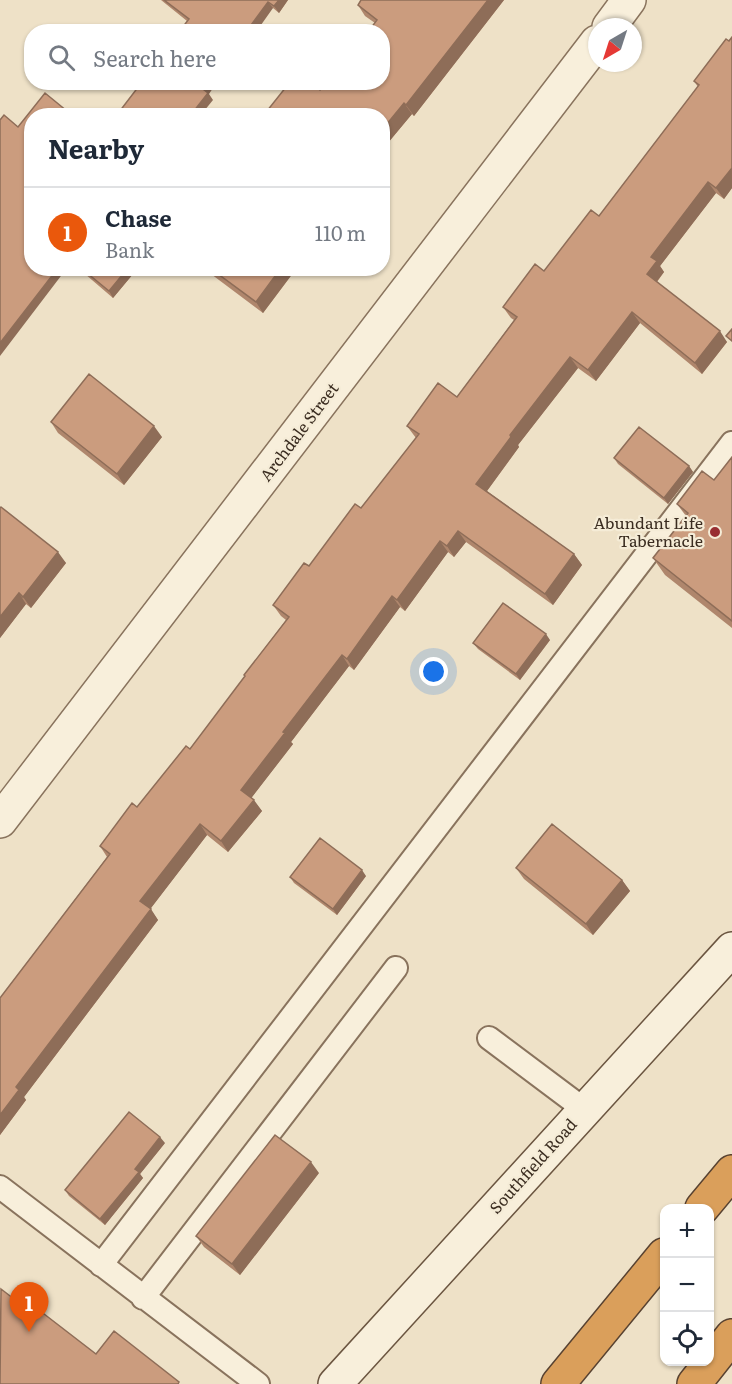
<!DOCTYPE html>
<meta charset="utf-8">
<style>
body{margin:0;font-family:Literata,serif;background:#f6f6f7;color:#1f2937}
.controls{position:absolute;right:18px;bottom:18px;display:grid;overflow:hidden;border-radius:12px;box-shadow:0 2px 4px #0004}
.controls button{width:54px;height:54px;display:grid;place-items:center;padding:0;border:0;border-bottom:2px solid #e0e1e3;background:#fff;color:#1f2937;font:30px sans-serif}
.compass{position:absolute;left:588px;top:18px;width:54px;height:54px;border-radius:50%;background:#fff;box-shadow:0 2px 4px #0004;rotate:219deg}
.you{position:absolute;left:434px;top:672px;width:21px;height:21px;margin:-15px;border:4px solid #fff;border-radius:50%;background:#1a73e8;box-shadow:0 0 0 9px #1a73e833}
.badge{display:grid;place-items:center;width:39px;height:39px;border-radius:50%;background:#ea580c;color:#fff;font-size:20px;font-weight:700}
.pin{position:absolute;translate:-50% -50px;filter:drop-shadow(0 2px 3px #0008)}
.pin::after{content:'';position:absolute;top:32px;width:21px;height:18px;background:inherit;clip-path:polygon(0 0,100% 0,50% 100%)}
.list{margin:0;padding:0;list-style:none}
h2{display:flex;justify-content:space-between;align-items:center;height:78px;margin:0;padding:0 24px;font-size:26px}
h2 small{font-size:20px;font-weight:400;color:#747a83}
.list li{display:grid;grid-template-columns:39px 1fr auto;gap:18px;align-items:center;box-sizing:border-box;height:90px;padding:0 24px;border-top:2px solid #e0e1e3}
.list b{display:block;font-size:22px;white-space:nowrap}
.list p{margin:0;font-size:20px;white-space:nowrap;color:#747a83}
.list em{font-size:20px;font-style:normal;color:#747a83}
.icon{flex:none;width:33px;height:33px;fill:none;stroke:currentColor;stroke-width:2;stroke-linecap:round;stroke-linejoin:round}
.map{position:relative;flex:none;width:732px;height:1384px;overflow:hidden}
.search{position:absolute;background:#fff;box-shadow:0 2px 4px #0004;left:24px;top:24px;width:366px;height:66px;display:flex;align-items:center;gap:15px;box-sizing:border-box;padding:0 21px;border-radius:24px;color:#747a83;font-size:22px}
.panel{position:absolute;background:#fff;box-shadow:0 2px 4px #0004;left:24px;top:108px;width:366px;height:168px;border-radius:24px}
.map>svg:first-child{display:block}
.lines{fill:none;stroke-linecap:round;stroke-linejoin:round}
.service-casing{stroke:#89735d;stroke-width:26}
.minor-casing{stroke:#89735d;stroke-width:36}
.secondary-casing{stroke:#6b5540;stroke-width:36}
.motorway-casing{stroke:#584231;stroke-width:36}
.service{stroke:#f8efdb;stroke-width:22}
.minor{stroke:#f8efdb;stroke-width:33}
.secondary{stroke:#f8efdb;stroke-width:33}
.motorway{stroke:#da9f5b;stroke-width:33}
.wall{fill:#af866c}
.shaded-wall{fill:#8e6d58}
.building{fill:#cb9c7e;stroke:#8e6d58;stroke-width:1.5}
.poi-dot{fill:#982e31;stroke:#f5ecd7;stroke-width:2}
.labels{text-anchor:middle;stroke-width:4.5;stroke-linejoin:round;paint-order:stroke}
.street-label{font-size:16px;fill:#3a2c20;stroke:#f5ecd7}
.poi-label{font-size:16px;fill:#3a2c20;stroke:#f5ecd7;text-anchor:end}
</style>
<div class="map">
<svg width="732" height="1384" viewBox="0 0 732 1384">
<rect width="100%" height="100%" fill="#eee1c7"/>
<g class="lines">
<g class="service-casing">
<path id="service" d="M 489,1038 L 585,1110
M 0,1187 L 258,1384
M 101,1265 L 732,443
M 143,1298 L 396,968"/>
</g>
<g class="minor-casing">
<path id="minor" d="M 609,27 L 629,0
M 0,821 L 597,42"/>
</g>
<g class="secondary-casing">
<path id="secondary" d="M 335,1384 L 732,949"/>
</g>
<g class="motorway-casing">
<path id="motorway" d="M 702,1208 L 732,1172
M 558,1384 L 664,1255
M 694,1384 L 732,1336"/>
</g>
<use href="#service" class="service"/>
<use href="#minor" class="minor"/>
<use href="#secondary" class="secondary"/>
<use href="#motorway" class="motorway"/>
</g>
<path class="wall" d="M 161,0 L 288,0 L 279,13 L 273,8 L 183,31 L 182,28 L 187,21 Z
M 361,0 L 504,0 L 414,116 L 412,114 L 382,150 L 382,116 L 320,90 L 375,23 L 365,16 L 358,5 Z
M 732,37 L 732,188 L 724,199 L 716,193 L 660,266 L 664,272 L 657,282 L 727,342 L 702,374 L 640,323 L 596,381 L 578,368 L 518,445 L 519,447 L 487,491 L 574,554 L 582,565 L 553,605 L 466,542 L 454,557 L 448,552 L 405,611 L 400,607 L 354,670 L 349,666 L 291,742 L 293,744 L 251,798 L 262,811 L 228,852 L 207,835 L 150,909 L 158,920 L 24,1097 L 26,1100 L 0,1135 L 0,998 L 107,857 L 100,846 L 137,807 L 190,749 L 245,677 L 244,675 L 286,620 L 281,616 L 273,605 L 309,566 L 361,508 L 416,438 L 407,426 L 457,397 L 514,320 L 511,318 L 503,307 L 544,271 L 599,216 L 698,87 L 694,81 Z
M 78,268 L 138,268 L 113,298 Z
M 203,268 L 296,268 L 296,269 L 263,313 Z
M 51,422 L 162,437 L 124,485 L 58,433 Z
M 732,457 L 732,628 L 665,575 L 653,558 L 686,516 L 677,504 L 714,480 Z
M 614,458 L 689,466 L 693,472 L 668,504 L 618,464 Z
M 0,508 L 66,563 L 31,608 L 26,604 L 0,638 Z
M 550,640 L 520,680 L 478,649 L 473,643 Z
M 516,868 L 622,880 L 630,891 L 593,935 L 524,879 Z
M 366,876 L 337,915 L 294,883 L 290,877 Z
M 165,1143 L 140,1174 L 143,1178 L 105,1225 L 69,1196 L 65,1190 Z
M 319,1173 L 240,1275 L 204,1247 L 196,1236 Z"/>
<path class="shaded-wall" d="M 279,0 L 288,0 L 279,13 L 274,6 Z
M 488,0 L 504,0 L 414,116 L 406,105 Z
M 268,2 L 273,8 L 256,32 L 246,32 Z
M 208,82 L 217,82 L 209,94 L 213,100 L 200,116 L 190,116 L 203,89 Z
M 404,103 L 412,114 L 382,150 L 382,130 Z
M 732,168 L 732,188 L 724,199 L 716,188 Z
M 708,182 L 716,193 L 660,266 L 664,272 L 654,285 L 647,274 L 651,257 Z
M 58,268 L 67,268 L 0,356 L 0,343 Z
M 128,268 L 138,268 L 113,298 L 109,291 Z
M 281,268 L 296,269 L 263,313 L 256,302 Z
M 632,312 L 640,323 L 596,381 L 588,370 Z
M 720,331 L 727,342 L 702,374 L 695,363 Z
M 570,357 L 578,368 L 518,445 L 519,447 L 484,495 L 476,484 L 510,435 Z
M 154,426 L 162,437 L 124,485 L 117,474 Z
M 689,466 L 693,472 L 668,504 L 664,498 Z
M 458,531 L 466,542 L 454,557 L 447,546 Z
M 440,541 L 448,552 L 405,611 L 397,600 Z
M 58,552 L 66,563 L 31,608 L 23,597 Z
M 574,554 L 582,565 L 553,605 L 545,594 Z
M 19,593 L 26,604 L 0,638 L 0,617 Z
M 392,596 L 400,607 L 354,670 L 347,659 Z
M 546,634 L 550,640 L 520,680 L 516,674 Z
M 342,655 L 349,666 L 291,742 L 293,744 L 249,801 L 241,790 L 283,732 Z
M 254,800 L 262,811 L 228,852 L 221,841 Z
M 200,824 L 207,835 L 148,912 L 140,901 Z
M 362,870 L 366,876 L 337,915 L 333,909 Z
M 622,880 L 630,891 L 593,935 L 586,924 Z
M 151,909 L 158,920 L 24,1097 L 26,1100 L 0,1135 L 0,1115 L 16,1087 Z
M 160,1137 L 165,1143 L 140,1174 L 143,1178 L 105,1225 L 100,1219 L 135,1169 Z
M 311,1162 L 319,1173 L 240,1275 L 232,1264 Z"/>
<path class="building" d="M 164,0 L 279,0 L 274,6 L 268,2 L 246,32 L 183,32 L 184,30 L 182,28 L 189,19 Z
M 361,0 L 488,0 L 406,105 L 404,103 L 382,130 L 382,116 L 263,116 L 290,82 L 310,82 L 320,90 L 327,82 L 382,82 L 382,32 L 368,32 L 377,20 L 358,5 Z
M 732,37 L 732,168 L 716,188 L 708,182 L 651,257 L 657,261 L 647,274 L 720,331 L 695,363 L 632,312 L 588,370 L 570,357 L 510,435 L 511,437 L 476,484 L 574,554 L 545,594 L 458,531 L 447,546 L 440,541 L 397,600 L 392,596 L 347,659 L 342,655 L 283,732 L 285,733 L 241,790 L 254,800 L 221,841 L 200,824 L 140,901 L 151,909 L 16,1087 L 19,1090 L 0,1115 L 0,998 L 110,854 L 100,846 L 132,803 L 137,807 L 186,746 L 190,749 L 245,676 L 244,675 L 289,617 L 273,605 L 304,563 L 309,566 L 355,504 L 361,508 L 419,434 L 407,426 L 438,383 L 457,397 L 517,317 L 503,307 L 535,264 L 544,271 L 591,210 L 599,216 L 699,85 L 694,81 L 726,39 L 729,41 Z
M 142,82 L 208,82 L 203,89 L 208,93 L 190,116 L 116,116 Z
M 45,93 L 73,116 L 32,116 L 32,268 L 58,268 L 0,343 L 0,120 L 4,115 L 18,127 Z
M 81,268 L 128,268 L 109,291 Z
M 210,268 L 281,268 L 256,302 Z
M 732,329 L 732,341 L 726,336 Z
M 89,374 L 154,426 L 117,474 L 51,422 Z
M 639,427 L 689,466 L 664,498 L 614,458 Z
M 732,457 L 732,621 L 653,558 L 688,513 L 677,504 L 702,471 L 714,480 Z
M 1,507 L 58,552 L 23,597 L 19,593 L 0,617 L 0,508 Z
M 503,603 L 546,634 L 516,674 L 473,643 Z
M 552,824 L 622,880 L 586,924 L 516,868 Z
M 320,838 L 362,870 L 333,909 L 290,877 Z
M 129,1112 L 160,1137 L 135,1169 L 139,1172 L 100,1219 L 65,1190 Z
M 275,1135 L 311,1162 L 232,1264 L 196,1236 Z
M 1,1289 L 18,1302 L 22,1297 L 96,1354 L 114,1331 L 179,1382 L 178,1384 L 0,1384 Z"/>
<circle class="poi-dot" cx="715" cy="532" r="6"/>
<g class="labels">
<g class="street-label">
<text transform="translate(299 432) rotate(-53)" y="6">Archdale Street</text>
<text transform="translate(533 1166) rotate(-48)" y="6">Southfield Road</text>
</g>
<g class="poi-label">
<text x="703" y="529">Abundant Life<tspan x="703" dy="18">Tabernacle</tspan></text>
</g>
</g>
</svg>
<div class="controls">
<button>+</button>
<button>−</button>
<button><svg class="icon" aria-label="locate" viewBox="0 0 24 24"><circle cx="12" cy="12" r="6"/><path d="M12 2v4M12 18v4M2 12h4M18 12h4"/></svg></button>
</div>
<svg class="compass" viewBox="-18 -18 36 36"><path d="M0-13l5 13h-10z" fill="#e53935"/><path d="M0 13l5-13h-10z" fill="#747a83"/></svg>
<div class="you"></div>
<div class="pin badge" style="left:29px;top:1332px">1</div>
<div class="search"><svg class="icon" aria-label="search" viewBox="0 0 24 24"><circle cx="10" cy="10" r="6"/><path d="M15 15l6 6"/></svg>Search here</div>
<section class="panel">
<h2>Nearby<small></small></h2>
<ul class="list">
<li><span class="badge">1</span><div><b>Chase</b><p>Bank</p></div><em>110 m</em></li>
</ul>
</section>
</div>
